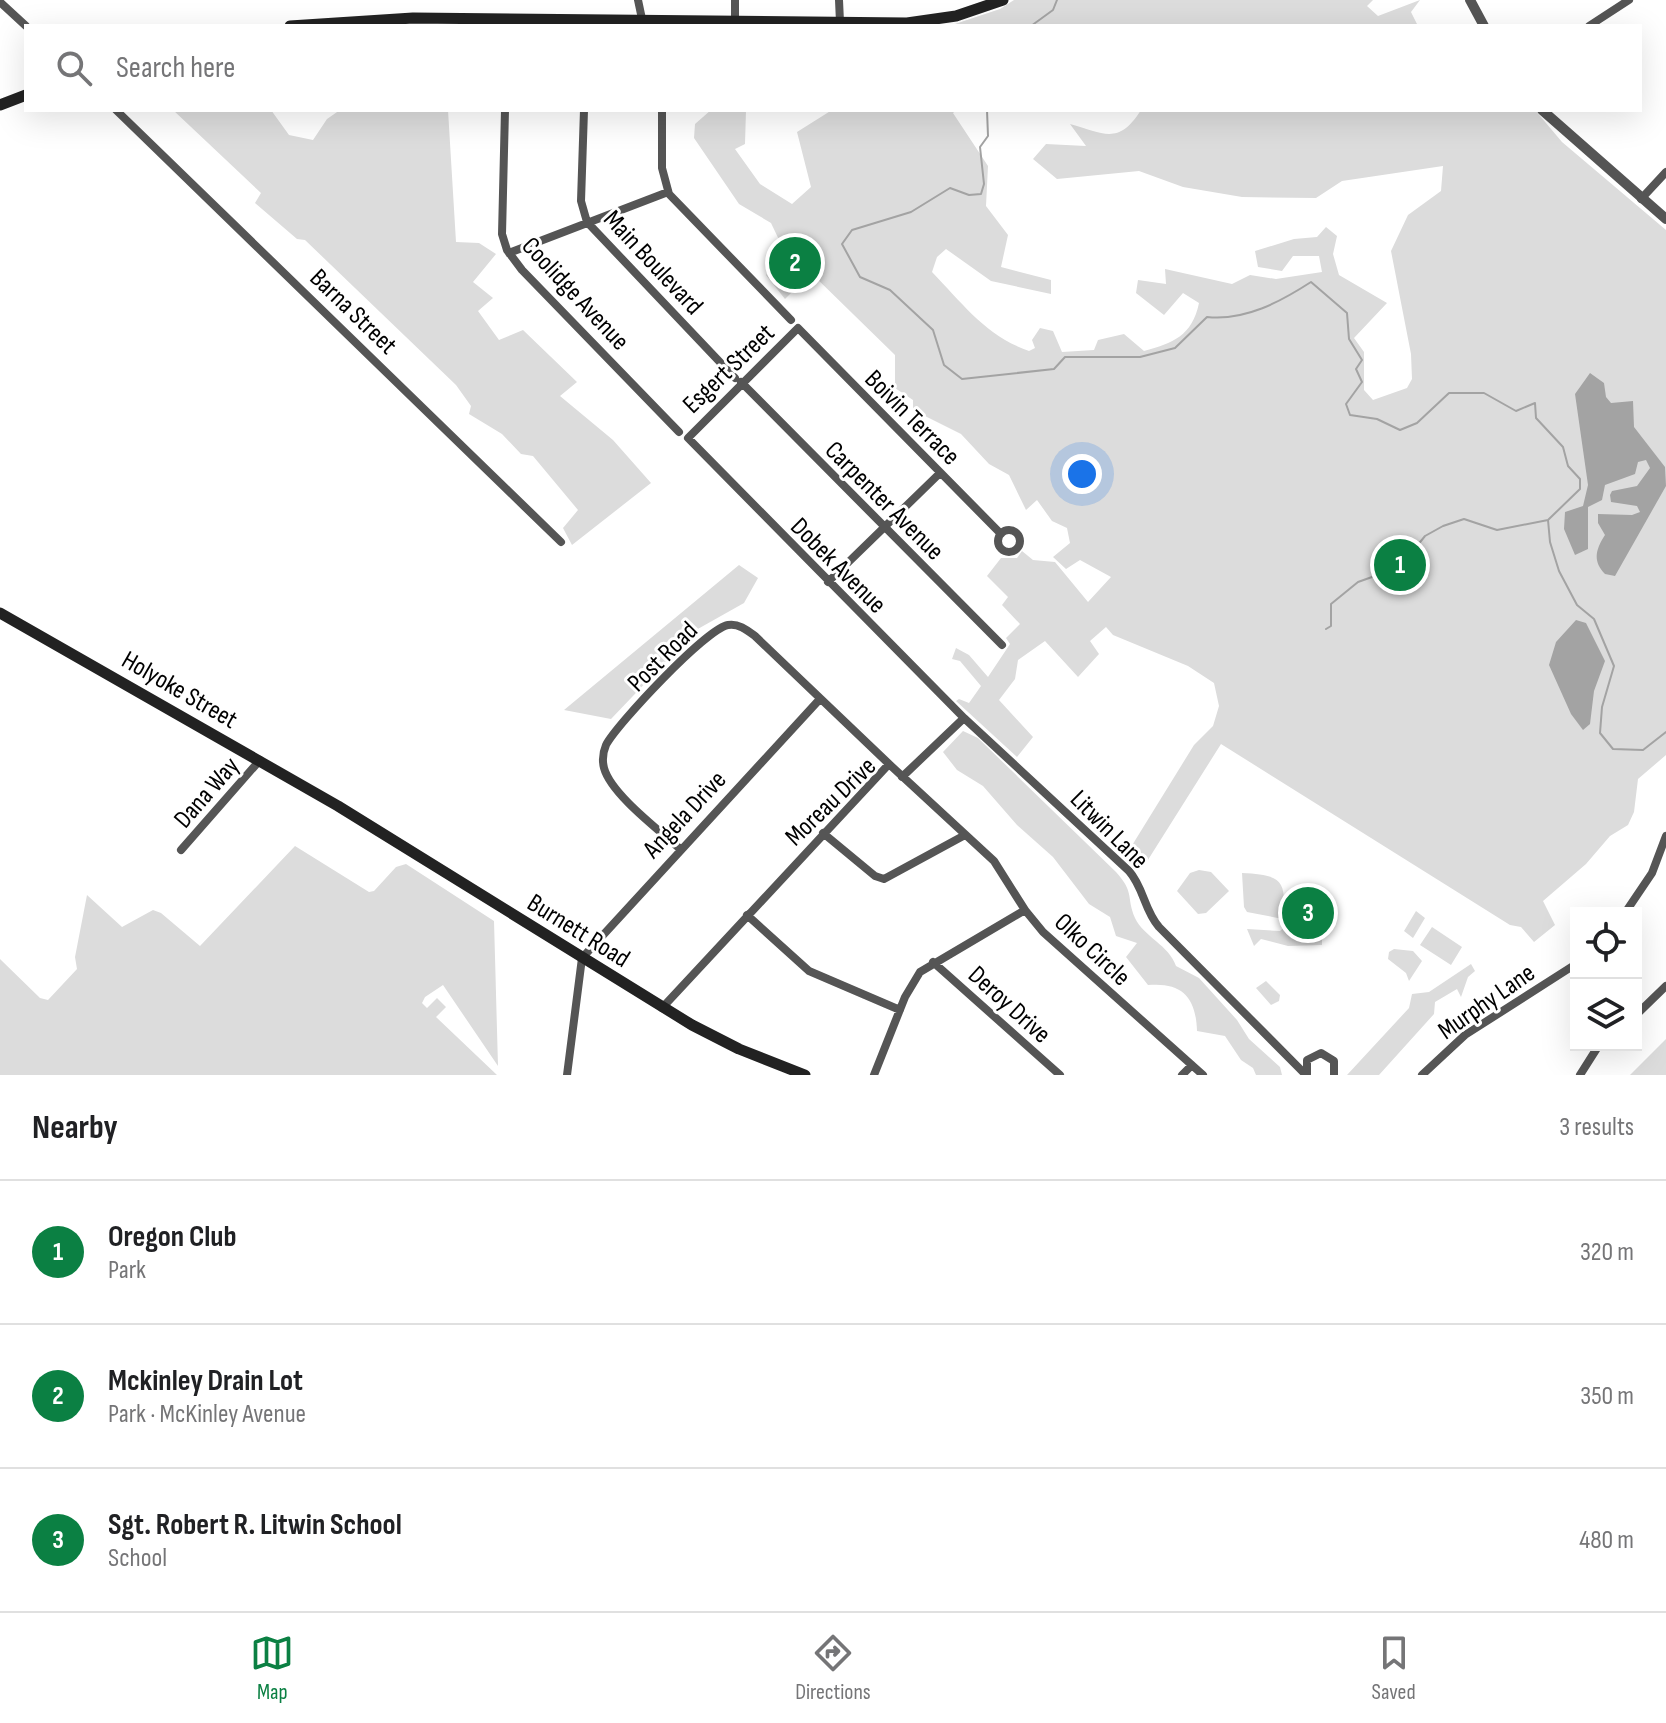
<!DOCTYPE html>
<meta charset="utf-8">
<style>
body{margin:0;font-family:"Sofia Sans Condensed",sans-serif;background:#f6f6f6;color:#202124}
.controls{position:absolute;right:24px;bottom:24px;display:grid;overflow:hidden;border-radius:0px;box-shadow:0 8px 32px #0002}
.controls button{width:72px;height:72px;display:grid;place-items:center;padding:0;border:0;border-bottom:2px solid #e0e0e0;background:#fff;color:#202124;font:40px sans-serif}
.you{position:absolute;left:1082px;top:474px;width:28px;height:28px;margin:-20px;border:6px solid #fff;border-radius:50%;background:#1a73e8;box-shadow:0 0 0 12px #1a73e833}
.badge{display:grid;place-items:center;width:52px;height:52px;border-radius:50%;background:#0b8043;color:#fff;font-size:26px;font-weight:700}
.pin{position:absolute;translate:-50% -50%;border:4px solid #fff;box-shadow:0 2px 8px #0006}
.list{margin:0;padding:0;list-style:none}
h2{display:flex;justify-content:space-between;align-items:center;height:104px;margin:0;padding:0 32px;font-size:34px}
h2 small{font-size:26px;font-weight:400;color:#757577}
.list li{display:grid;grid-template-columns:52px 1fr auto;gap:24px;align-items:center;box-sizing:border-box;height:144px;padding:0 32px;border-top:2px solid #e0e0e0}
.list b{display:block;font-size:30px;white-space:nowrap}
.list p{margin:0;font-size:26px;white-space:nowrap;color:#757577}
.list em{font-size:26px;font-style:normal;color:#757577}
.icon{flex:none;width:44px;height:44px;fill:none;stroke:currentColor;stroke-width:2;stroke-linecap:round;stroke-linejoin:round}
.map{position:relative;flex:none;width:1666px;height:1075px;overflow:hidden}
.search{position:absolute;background:#fff;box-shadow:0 8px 32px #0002;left:24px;right:24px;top:24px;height:88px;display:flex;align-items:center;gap:20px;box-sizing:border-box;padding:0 28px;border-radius:0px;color:#757577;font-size:30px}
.sheet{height:536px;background:#fff}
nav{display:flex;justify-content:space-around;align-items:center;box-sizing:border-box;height:112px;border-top:2px solid #e0e0e0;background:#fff;font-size:22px;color:#757577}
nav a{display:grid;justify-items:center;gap:4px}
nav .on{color:#0b8043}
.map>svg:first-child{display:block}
.green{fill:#dcdcdc}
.water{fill:#a3a3a3}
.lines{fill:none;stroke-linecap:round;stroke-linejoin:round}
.stream{stroke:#a3a3a3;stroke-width:2}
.minor{stroke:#555;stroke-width:8}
.tertiary{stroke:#555;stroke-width:10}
.secondary{stroke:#222;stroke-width:11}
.labels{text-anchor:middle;stroke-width:6;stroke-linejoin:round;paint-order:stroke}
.street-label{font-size:26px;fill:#000;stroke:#fff}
</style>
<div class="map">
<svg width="1666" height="1075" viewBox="0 0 1666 1075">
<rect width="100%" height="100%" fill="#fff"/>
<path class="green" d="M 1014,0 L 1373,0 L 1367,6 L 1378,16 L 1420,0 L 1411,12 L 1418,26 L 949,26 L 1000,9 Z
M 173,110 L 271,110 L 289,135 L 313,140 L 327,119 L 340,110 L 448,110 L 456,242 L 479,243 L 496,254 L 473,282 L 493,298 L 478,311 L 499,340 L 523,330 L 577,382 L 560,396 L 613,440 L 651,483 L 572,545 L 563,528 L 578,510 L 533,456 L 521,454 L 502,434 L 469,414 L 471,406 L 456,385 L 305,240 L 297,239 L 255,203 L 261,193 Z
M 711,110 L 746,110 L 745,144 L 735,149 L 760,184 L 792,204 L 811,187 L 797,132 L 832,110 L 956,110 L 953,113 L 988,166 L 986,206 L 1008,235 L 1001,267 L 1051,280 L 1051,294 L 991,281 L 946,249 L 937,257 L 932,272 C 963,304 986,336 1029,351 L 1035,348 L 1032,340 L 1040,328 L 1053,331 L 1062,352 L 1094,350 L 1098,340 L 1124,334 L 1144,351 C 1173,343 1192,336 1199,303 L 1183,293 L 1164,315 L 1136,293 L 1138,280 L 1166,284 L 1165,269 L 1232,284 L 1250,275 L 1276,279 L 1322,272 L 1319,256 L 1293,256 L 1282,271 L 1258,267 L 1255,251 L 1294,239 L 1317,237 L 1326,227 L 1337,236 L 1333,254 L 1339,275 L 1387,303 L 1354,338 L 1364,352 L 1364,390 L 1373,400 L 1407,388 L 1412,379 L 1411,354 L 1391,251 L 1408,215 L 1441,191 L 1443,166 L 1342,181 L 1316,198 L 1242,197 L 1183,187 L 1139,171 L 1057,179 L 1033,159 L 1046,144 L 1086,146 L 1070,124 C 1105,134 1119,145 1141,110 L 1535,110 L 1562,142 L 1666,230 L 1666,755 L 1638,779 L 1634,812 L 1628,825 L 1610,836 L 1586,864 L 1543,901 L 1555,925 L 1534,942 L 1521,927 L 1510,925 L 1221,744 L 1146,863 L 1131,847 L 1194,745 L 1213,726 L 1219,706 L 1214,683 L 1188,666 L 1113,635 L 1106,627 L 1090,641 L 1099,654 L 1078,677 L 1045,641 L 1018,660 L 1015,679 L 999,700 L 1033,737 L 1017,757 L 956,701 L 959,699 L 969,703 L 981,686 L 960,661 L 952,659 L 956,648 L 969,655 L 988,677 L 1010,644 L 1006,638 L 1020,624 L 1002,605 L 1008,597 L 987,576 L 1001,558 L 1017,558 L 1022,551 L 1033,560 L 1055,562 L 1088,602 L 1111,577 L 1080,560 L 1066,569 L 1053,557 L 1070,543 L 1067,528 L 1052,521 L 1037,500 L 1026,510 L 1009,475 L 989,464 L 961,434 L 913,410 L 913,400 L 895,388 L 895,355 L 811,273 L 785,299 L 766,275 L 791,250 L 781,244 L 771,223 L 739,204 L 694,138 L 695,124 Z
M 739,565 L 758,578 L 744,603 L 696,630 L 611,719 L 564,710 Z
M 963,731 L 978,738 L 1116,872 C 1135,893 1126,897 1135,918 C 1144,937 1169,945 1176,966 L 1199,978 L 1237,1020 L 1249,1039 L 1280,1067 L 1282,1075 L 1256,1075 L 1253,1068 L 1241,1060 L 1225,1036 L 1197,1031 C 1196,997 1182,982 1148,985 L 1126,957 L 1137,943 L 1116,936 L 1110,917 L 1089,904 L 1053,857 L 1017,825 L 983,786 L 957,770 L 943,752 Z
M 295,846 L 369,892 L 374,891 L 396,867 L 406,864 L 494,921 L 498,1066 L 443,985 L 425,997 L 422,1003 L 427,1008 L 437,998 L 446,1007 L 436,1017 L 497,1075 L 0,1075 L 0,959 L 40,998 L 48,1000 L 77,969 L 75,957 L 87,895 L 122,927 L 153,910 L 161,913 L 200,946 Z
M 1199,870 L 1211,872 L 1229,891 L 1206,913 L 1198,914 L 1177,891 L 1190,873 Z
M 1242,873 C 1281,875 1287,879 1283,919 L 1247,912 L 1244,907 Z
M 1416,911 L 1425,918 L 1413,938 L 1404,931 Z
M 1315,924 L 1322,929 L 1322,945 L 1288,946 L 1261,939 L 1254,946 L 1247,929 L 1280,931 L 1286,926 Z
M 1432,927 L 1462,947 L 1451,965 L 1420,945 Z
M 1394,949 L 1413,951 L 1422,961 L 1409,981 L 1406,973 L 1388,959 L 1389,952 Z
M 1471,964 L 1475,971 L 1468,977 L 1461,997 L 1457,989 L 1435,1002 L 1434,1014 L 1379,1075 L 1347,1075 L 1409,1008 L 1412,994 L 1429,992 Z
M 1266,981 L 1280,995 L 1279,1001 L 1271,1005 L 1256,988 Z
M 1666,1039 L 1666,1075 L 1630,1075 Z"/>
<path class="water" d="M 1590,373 L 1604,383 L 1606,397 L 1611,403 L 1633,401 L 1634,427 L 1665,467 L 1666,486 L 1615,576 L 1605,574 C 1592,561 1596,549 1605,535 L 1598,523 L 1598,514 L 1632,515 L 1640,512 L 1637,506 L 1611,502 L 1610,495 L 1612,491 L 1637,486 L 1650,468 L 1646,460 L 1638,462 L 1635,474 L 1605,485 L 1602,500 L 1588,507 L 1588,549 L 1575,555 L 1564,529 L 1565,512 L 1583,506 L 1588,485 L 1575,394 Z
M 1576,620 L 1586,623 L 1605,661 L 1594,691 L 1590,724 L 1583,730 L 1571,714 L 1549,665 L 1556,642 Z"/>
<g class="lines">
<path class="stream" d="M 1031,26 L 1053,10 L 1057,0
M 987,110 L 988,136 L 980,147 L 984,184 L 981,194 L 969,195 L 950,188 L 911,212 L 852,230 L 842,244 L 860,277 L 890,290 L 933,330 L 944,365 L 962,379 L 1054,369 L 1065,357 L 1140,357 L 1175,348 L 1207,317 C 1245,321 1280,302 1311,282 L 1347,313 L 1349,339 L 1362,360 L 1356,369 L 1362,382 L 1346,404 L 1350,415 L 1377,419 L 1400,430 L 1417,423 L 1449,393 L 1484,393 L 1516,411 L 1535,403 L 1536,418 L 1563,447 L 1568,466 L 1580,479 L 1580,489 L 1548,520 L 1550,542 L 1559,571 L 1577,605 L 1594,619 L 1614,666 L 1602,707 L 1600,733 L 1613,749 L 1643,750 L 1666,732
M 1326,629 L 1331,626 L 1331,604 L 1358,582 L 1400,567 L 1425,536 L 1443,526 L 1464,519 L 1497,530 L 1548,520"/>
<path class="minor" d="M 638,0 L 642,19
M 839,0 L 840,22
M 0,2 L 26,26
M 735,20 L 735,0
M 1589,26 L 1629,0
M 116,110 L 561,542
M 505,110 L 502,234 L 507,250 L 522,270 L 679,432
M 584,110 L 581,201 L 587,222 L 735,378
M 662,110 L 662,168 L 669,194 L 791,320
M 1641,199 L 1666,172
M 509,253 L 668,192
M 741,382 L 1002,645
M998 541a11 11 0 1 1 22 0a11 11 0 1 1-22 0Z
M 828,582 L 940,473
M 964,718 L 688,438 L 798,328 L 1001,534
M 902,777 L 964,718 L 1129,871 C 1144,888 1144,910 1159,927 L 1306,1075
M 823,833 L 875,876 L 884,879 L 965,835
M 679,848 C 659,830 611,794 604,768 C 602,760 603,752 606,745 C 617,724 706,629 728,625 C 738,623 747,630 755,636 L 889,764
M 181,850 L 260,760
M 1625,913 L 1652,873 L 1666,836
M 747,915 L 809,971 L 900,1010
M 933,962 L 1060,1075
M 662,1008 L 889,764 L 994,861 L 1025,910
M 1636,1015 L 1666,986
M 1307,1074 L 1307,1060 L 1321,1053 L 1334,1061 L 1334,1075
M 567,1075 L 582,958 L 819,700
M 874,1075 L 905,997 L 920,972 L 1025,910 L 1043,932 L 1203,1075
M 1182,1075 L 1192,1065
M 1422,1075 L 1465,1035 L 1576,964
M 1580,1075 L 1599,1045"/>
<path class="tertiary" d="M 1470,0 L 1484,26
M 1542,110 L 1666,219"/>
<path class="secondary" d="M 290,26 L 413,18 L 907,23 L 956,16 L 1003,0
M 0,105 L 26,95
M 0,613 L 338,806 L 692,1025 L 739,1049 L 805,1075"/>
</g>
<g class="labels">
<g class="street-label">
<text transform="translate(654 262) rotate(47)" y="9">Main Boulevard</text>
<text transform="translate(576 293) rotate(47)" y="9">Coolidge Avenue</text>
<text transform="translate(354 311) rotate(44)" y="9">Barna Street</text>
<text transform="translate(728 368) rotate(-44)" y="9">Esgert Street</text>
<text transform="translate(913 417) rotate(45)" y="9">Boivin Terrace</text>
<text transform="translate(885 500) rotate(45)" y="9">Carpenter Avenue</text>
<text transform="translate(839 565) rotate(45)" y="9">Dobek Avenue</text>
<text transform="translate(662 656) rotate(-45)" y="9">Post Road</text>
<text transform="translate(180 689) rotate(30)" y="9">Holyoke Street</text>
<text transform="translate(206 792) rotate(-49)" y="9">Dana Way</text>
<text transform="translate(830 801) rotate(-44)" y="9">Moreau Drive</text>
<text transform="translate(684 814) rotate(-47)" y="9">Angela Drive</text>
<text transform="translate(1110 829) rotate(45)" y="9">Litwin Lane</text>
<text transform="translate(579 930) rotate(32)" y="9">Burnett Road</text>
<text transform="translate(1093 949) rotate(43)" y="9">Olko Circle</text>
<text transform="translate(1486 1001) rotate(-35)" y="9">Murphy Lane</text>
<text transform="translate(1010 1004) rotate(42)" y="9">Deroy Drive</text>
</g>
</g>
</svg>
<div class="controls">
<button><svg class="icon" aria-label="locate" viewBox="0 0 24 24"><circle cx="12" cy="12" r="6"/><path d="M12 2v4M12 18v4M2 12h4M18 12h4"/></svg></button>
<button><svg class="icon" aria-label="layers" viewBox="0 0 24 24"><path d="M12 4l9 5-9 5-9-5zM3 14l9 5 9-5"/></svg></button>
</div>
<div class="you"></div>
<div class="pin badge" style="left:1400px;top:565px">1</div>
<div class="pin badge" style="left:795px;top:263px">2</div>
<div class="pin badge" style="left:1308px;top:913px">3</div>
<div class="search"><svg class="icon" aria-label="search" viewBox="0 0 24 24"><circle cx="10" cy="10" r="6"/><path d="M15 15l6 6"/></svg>Search here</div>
</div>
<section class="sheet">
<h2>Nearby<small>3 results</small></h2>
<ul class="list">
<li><span class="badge">1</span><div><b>Oregon Club</b><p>Park</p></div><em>320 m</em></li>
<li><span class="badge">2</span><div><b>Mckinley Drain Lot</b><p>Park · McKinley Avenue</p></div><em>350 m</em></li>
<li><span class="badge">3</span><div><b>Sgt. Robert R. Litwin School</b><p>School</p></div><em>480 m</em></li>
</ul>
</section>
<nav>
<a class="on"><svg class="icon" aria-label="map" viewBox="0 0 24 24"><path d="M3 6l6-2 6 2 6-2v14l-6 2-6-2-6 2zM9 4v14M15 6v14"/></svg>Map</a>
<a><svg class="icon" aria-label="directions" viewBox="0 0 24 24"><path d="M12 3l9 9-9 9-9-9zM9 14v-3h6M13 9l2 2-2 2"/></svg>Directions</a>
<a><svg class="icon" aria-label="saved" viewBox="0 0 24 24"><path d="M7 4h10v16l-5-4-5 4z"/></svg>Saved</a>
</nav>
